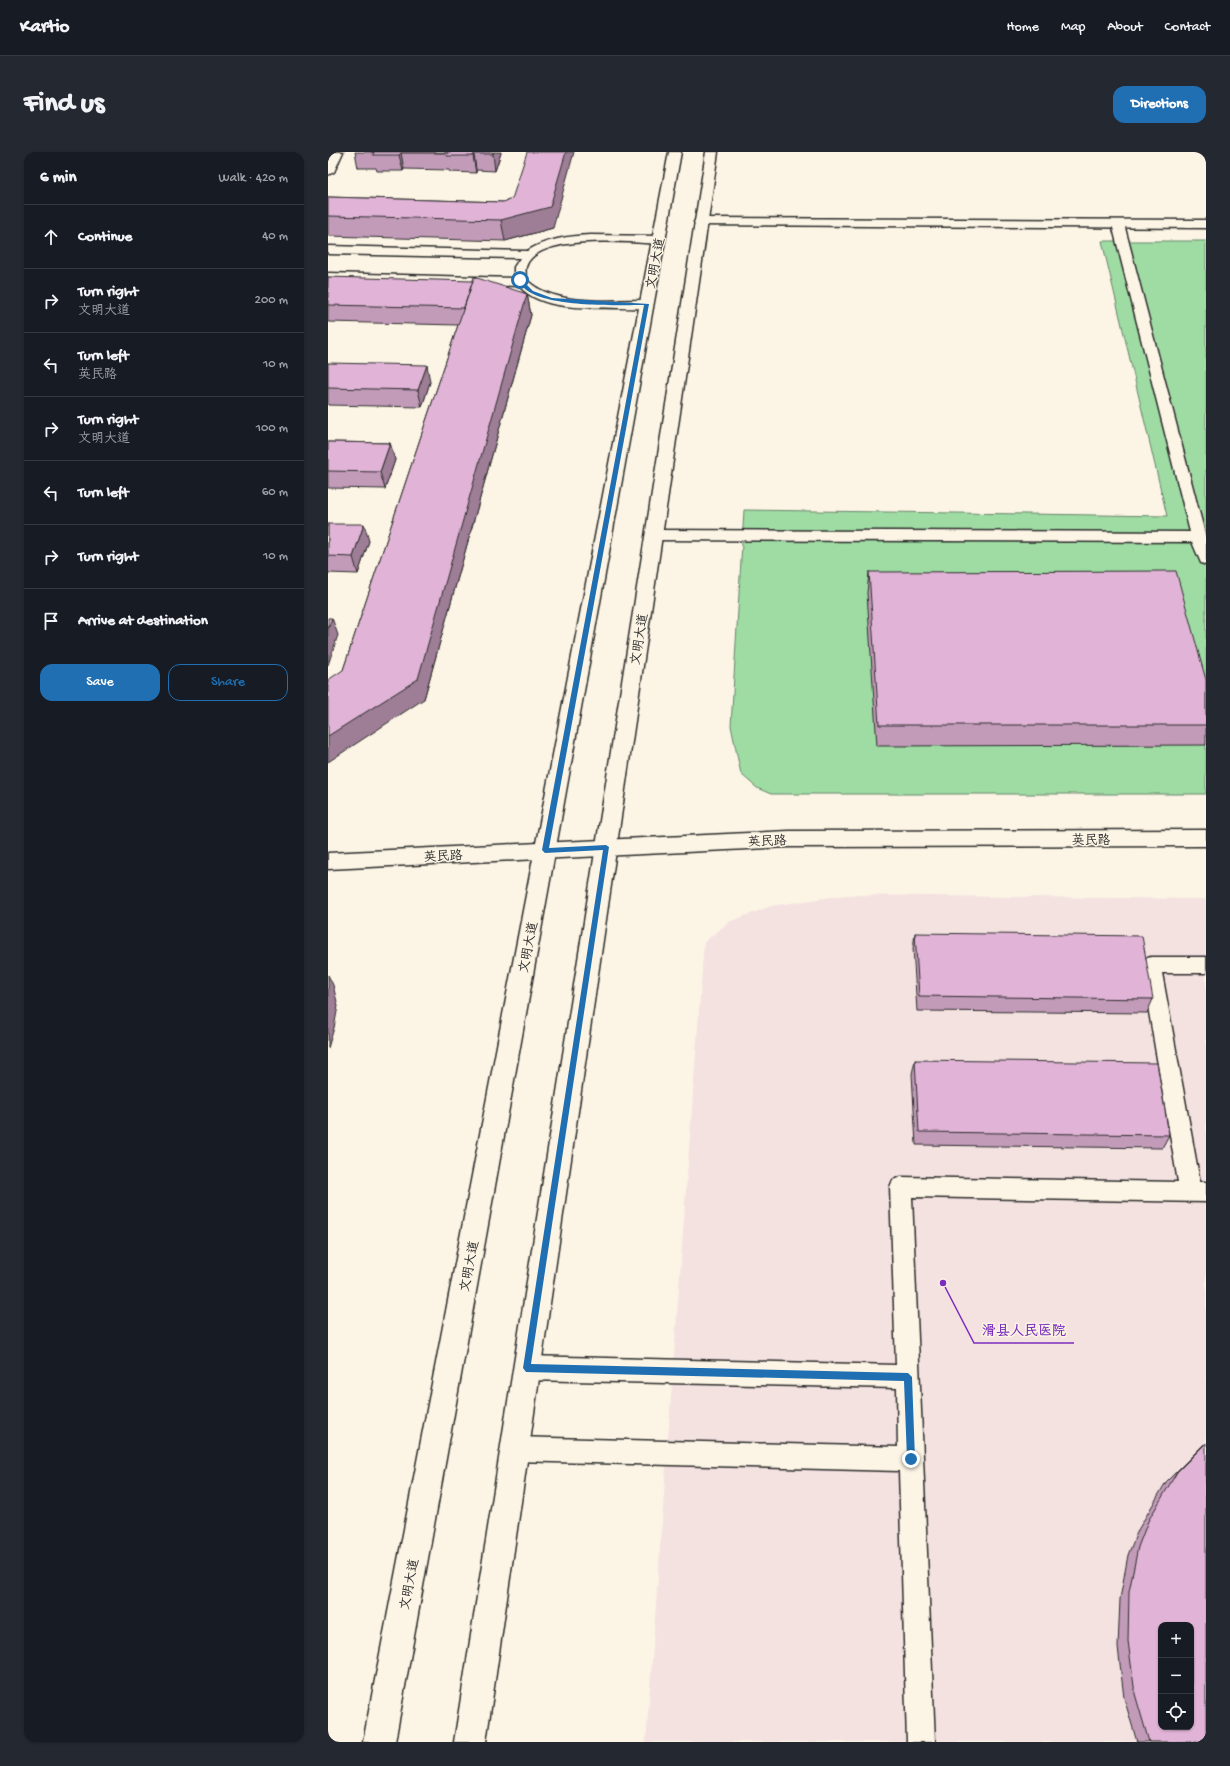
<!DOCTYPE html>
<meta charset="utf-8">
<style>
body{margin:0;font-family:"Gochi Hand","LXGW WenKai TC",sans-serif;background:#242831;color:#f1f3f6}
.controls{position:absolute;right:12px;bottom:12px;display:grid;overflow:hidden;border-radius:8px;box-shadow:0 1px 3px #0004}
.controls button{width:36px;height:36px;display:grid;place-items:center;padding:0;border:0;border-bottom:1px solid #363941;background:#171b24;color:#f1f3f6;font:20px sans-serif}
.stop{position:absolute;width:12px;height:12px;margin:-9px;border:3px solid #1f6fb2;border-radius:50%;background:#fff}
.stop.end{background:#1f6fb2;border-color:#fff;box-shadow:0 1px 4px #0008}
.list{margin:0;padding:0;list-style:none}
h2{display:flex;justify-content:space-between;align-items:center;height:52px;margin:0;padding:0 16px;font-size:17px}
h2 small{font-size:13px;font-weight:400;color:#9ea1a6}
.list li{display:grid;grid-template-columns:26px 1fr auto;gap:12px;align-items:center;box-sizing:border-box;height:64px;padding:0 16px;border-top:1px solid #363941}
.list b{display:block;font-size:15px;white-space:nowrap}
.list p{margin:0;font-size:13px;white-space:nowrap;color:#9ea1a6}
.list em{font-size:13px;font-style:normal;color:#9ea1a6}
.actions{display:flex;gap:8px;padding:12px 16px}
.actions a{flex:1;padding:9px 0;border:1px solid #1f6fb2;border-radius:12px;text-align:center;font-size:14px;color:#1f6fb2}
.actions .main{background:#1f6fb2;color:#fff}
.icon{flex:none;width:22px;height:22px;fill:none;stroke:currentColor;stroke-width:2;stroke-linecap:round;stroke-linejoin:round}
.map{position:relative;flex:none;width:878px;height:1590px;overflow:hidden;border-radius:12px}
header{display:flex;align-items:center;gap:24px;box-sizing:border-box;height:56px;padding:0 20px;background:#171b24;border-bottom:1px solid #363941}
header strong{font-size:19px}
nav{display:flex;gap:22px;margin-inline-start:auto;font-size:14px}
.intro{display:flex;align-items:center;justify-content:space-between;box-sizing:border-box;height:96px;padding:0 24px}
h1{margin:0;font-size:28px}
.button{padding:10px 18px;border-radius:12px;background:#1f6fb2;color:#fff;font-size:14px;font-weight:700}
main{display:flex;gap:24px;padding:0 24px}
aside{flex:1;background:#171b24;border-radius:12px;box-shadow:0 1px 3px #0004}
.map>svg:first-child{display:block}
.built{fill:#f4e2e1;fill-rule:evenodd}
.green{fill:#9fdca4;stroke:#658468}
.lines{fill:none;stroke-linecap:round;stroke-linejoin:round}
.service-casing{stroke:#2b2b2b;stroke-width:3}
.minor-casing{stroke:#2b2b2b;stroke-width:3}
.tertiary-casing{stroke:#2b2b2b;stroke-width:3}
.primary-casing{stroke:#2b2b2b;stroke-width:3}
.service{fill:#fcf5e5;fill-rule:evenodd}
.minor{fill:#fcf5e5;fill-rule:evenodd}
.tertiary{fill:#fcf5e5;fill-rule:evenodd}
.primary{fill:#fcf5e5;fill-rule:evenodd}
.wall{fill:#c29bb9;stroke:#2b2b2b}
.shaded-wall{fill:#9e7e96;stroke:#2b2b2b}
.building{fill:#e1b4d7;stroke:#2b2b2b;fill-rule:evenodd}
.route{fill:#1f6fb2}
.labels{text-anchor:middle;stroke-width:3;stroke-linejoin:round;paint-order:stroke}
.street-label{font-size:13px;fill:#2b2b2b;stroke:#fcf5e5}
.leader{fill:none;stroke:#7b2cbf;stroke-width:1.5}
.callout-dot{fill:#7b2cbf;stroke:#fcf5e5;stroke-width:1.5}
.callout-label{font-size:14px;text-anchor:middle;font-weight:bold;fill:#7b2cbf;stroke:#fcf5e5;stroke-width:3;stroke-linejoin:round;paint-order:stroke}
</style>
<header>
<strong>Kartio</strong>
<nav><a>Home</a><a>Map</a><a>About</a><a>Contact</a></nav>
</header>
<div class="intro"><h1>Find us</h1><a class="button">Directions</a></div>
<main>
<aside>
<h2>6 min<small>Walk · 420 m</small></h2>
<ul class="list">
<li><svg class="icon" aria-label="ahead" viewBox="0 0 24 24"><path d="M12 20V5M6 11l6-6 6 6"/></svg><div><b>Continue</b></div><em>40 m</em></li>
<li><svg class="icon" aria-label="right" viewBox="0 0 24 24"><path d="M7 20v-9h11M14 6l5 5-5 5"/></svg><div><b>Turn right</b><p>文明大道</p></div><em>200 m</em></li>
<li><svg class="icon" aria-label="left" viewBox="0 0 24 24"><path d="M17 20v-9H6M10 6l-5 5 5 5"/></svg><div><b>Turn left</b><p>英民路</p></div><em>10 m</em></li>
<li><svg class="icon" aria-label="right" viewBox="0 0 24 24"><path d="M7 20v-9h11M14 6l5 5-5 5"/></svg><div><b>Turn right</b><p>文明大道</p></div><em>100 m</em></li>
<li><svg class="icon" aria-label="left" viewBox="0 0 24 24"><path d="M17 20v-9H6M10 6l-5 5 5 5"/></svg><div><b>Turn left</b></div><em>60 m</em></li>
<li><svg class="icon" aria-label="right" viewBox="0 0 24 24"><path d="M7 20v-9h11M14 6l5 5-5 5"/></svg><div><b>Turn right</b></div><em>10 m</em></li>
<li><svg class="icon" aria-label="arrive" viewBox="0 0 24 24"><path d="M6 21V4h12l-3 4 3 4H6"/></svg><div><b>Arrive at destination</b></div></li>
</ul>
<div class="actions"><a class="main">Save</a><a>Share</a></div>
</aside>
<div class="map">
<svg width="878" height="1590" viewBox="0 0 878 1590">
<rect width="100%" height="100%" fill="#fcf5e5"/>
<filter id="ink" filterUnits="userSpaceOnUse"><feTurbulence type="fractalNoise" baseFrequency=".025" numOctaves="2"/><feDisplacementMap in="SourceGraphic" scale="8" xChannelSelector="R" yChannelSelector="G"/><feConvolveMatrix kernelMatrix="1 2 1 2 8 2 1 2 1" color-interpolation-filters="sRGB"/></filter>
<g filter="url(#ink)">
<path class="built" d="M 517,743 L 878,747 L 878,1590 L 318,1590 L 376,790 L 401,770 L 443,754 ZM 833,1473 L 863,1473 L 863,1575 L 833,1575 Z"/>
<path class="green" d="M 774,89 L 878,89 L 878,642 L 443,642 L 429,636 L 413,622 L 403,574 L 416,358 L 839,364 Z"/>
<g class="lines">
<g class="service-casing">
<path id="service" d="M 5,0 L 15,0 L 6,20 L 0,23 L 0,9 Z
M 790,69 L 794,70 L 796,72 L 878,386 L 878,413 L 873,411 L 864,390 L 325,388 L 320,386 L 318,383 L 320,380 L 325,378 L 862,380 L 784,72 L 786,70 Z
M 263,83 L 331,84 L 335,85 L 337,88 L 335,91 L 331,92 C 304,90 208,81 198,115 C 197,118 198,124 198,127 C 224,155 283,148 319,148 L 323,149 L 325,152 L 323,155 C 313,157 301,156 290,156 C 258,155 213,159 191,134 L 0,129 L 0,121 L 186,126 L 186,115 L 192,106 L 0,102 L 0,94 L 199,99 C 218,87 240,84 263,83 Z
M 823,805 L 878,805 L 878,821 L 834,821 L 872,1030 L 878,1030 L 878,1050 L 584,1045 L 607,1590 L 579,1590 L 571,1319 L 186,1309 L 177,1306 L 174,1297 L 177,1288 L 186,1285 L 570,1295 L 569,1236 L 198,1228 L 190,1224 L 186,1216 L 190,1208 L 198,1204 L 568,1213 L 562,1035 L 565,1028 L 573,1025 L 850,1030 L 813,813 L 816,807 Z"/>
</g>
<g class="minor-casing">
<path id="minor" d="M 373,66 L 878,68 L 878,76 L 368,73 L 366,70 L 368,67 Z"/>
</g>
<g class="tertiary-casing">
<path id="tertiary" d="M 878,678 L 878,694 L 461,695 L 0,717 L 0,701 L 461,679 Z"/>
</g>
<g class="primary-casing">
<path id="primary" d="M 341,0 L 353,0 L 67,1590 L 35,1590 Z
M 378,0 L 390,0 L 158,1590 L 126,1590 Z"/>
</g>
<use href="#service" class="service"/>
<use href="#minor" class="minor"/>
<use href="#tertiary" class="tertiary"/>
<use href="#primary" class="primary"/>
</g>
<path class="wall" d="M 27,0 L 173,1 L 167,19 L 148,18 L 148,21 L 122,20 L 121,18 L 76,17 L 75,19 L 49,19 L 48,16 L 30,16 Z
M 0,45 L 175,50 L 225,76 L 177,89 L 0,84 Z
M 0,125 L 199,142 L 203,163 L 96,547 L 15,518 L 130,173 L 0,170 Z
M 0,211 L 102,230 L 94,255 L 0,253 Z
M 0,290 L 62,291 L 67,308 L 57,337 L 0,336 Z
M 0,372 L 41,389 L 30,422 L 0,421 Z
M 541,420 L 878,528 L 878,593 L 549,594 L 539,441 Z
M 587,781 L 825,847 L 819,861 L 589,859 L 585,796 Z
M 587,908 L 841,983 L 834,996 L 588,993 L 584,922 Z
M 876,1292 L 878,1590 L 809,1590 L 796,1546 L 790,1495 L 792,1447 L 800,1403 L 810,1378 L 838,1330 Z"/>
<path class="shaded-wall" d="M 165,0 L 173,0 L 173,1 L 167,19 L 165,2 Z
M 238,0 L 246,0 L 225,76 L 177,89 L 173,68 Z
M 73,1 L 76,17 L 75,19 L 71,3 Z
M 146,2 L 148,18 L 148,21 L 145,4 Z
M 199,142 L 203,163 L 96,547 L 0,610 L 0,584 Z
M 99,213 L 102,230 L 94,255 L 90,238 Z
M 62,291 L 67,308 L 57,337 L 52,320 Z
M 36,372 L 41,389 L 30,422 L 25,405 Z
M 4,466 L 10,483 L 0,513 L 0,477 Z
M 0,823 L 5,833 L 10,854 L 6,876 L 0,896 Z"/>
<path class="building" d="M 43,0 L 165,0 L 165,2 L 146,2 L 145,4 L 119,4 L 120,1 L 73,1 L 71,3 L 45,3 L 46,0 Z
M 199,0 L 238,0 L 222,55 L 173,68 L 0,64 L 0,45 L 175,50 L 184,47 Z
M 0,125 L 145,129 L 136,156 L 0,153 Z
M 146,125 L 199,142 L 90,527 L 0,584 L 0,528 L 15,518 Z
M 0,211 L 99,213 L 90,238 L 0,236 Z
M 0,290 L 62,291 L 52,320 L 0,319 Z
M 0,372 L 36,372 L 25,405 L 0,404 Z
M 848,419 L 878,528 L 878,573 L 551,573 L 541,420 Z
M 0,466 L 4,466 L 0,477 Z
M 587,781 L 814,784 L 825,847 L 591,844 Z
M 587,908 L 829,911 L 841,983 L 591,980 Z
M 878,1291 L 878,1590 L 821,1590 L 807,1542 L 800,1489 L 801,1440 L 810,1395 L 820,1369 L 849,1320 ZM 833,1473 L 863,1473 L 863,1575 L 833,1575 Z"/>
</g>
<path class="route" d="M 191,128 L 194,128 L 205,139 L 224,146 L 321,152 L 221,696 L 278,693 L 281,695 L 203,1212 L 580,1221 L 584,1225 L 587,1307 L 583,1311 L 579,1307 L 576,1229 L 198,1220 L 195,1216 L 275,698 L 217,701 L 214,698 L 316,153 C 290,153 199,157 191,128 Z"/>
<g class="labels">
<g class="street-label">
<text transform="translate(326 111) rotate(-79)" y="5">文明大道</text>
<text transform="translate(310 487) rotate(-81)" y="5">文明大道</text>
<text x="763" y="692">英民路</text>
<text transform="translate(439 688) rotate(-2)" y="5">英民路</text>
<text transform="translate(115 703) rotate(-3)" y="5">英民路</text>
<text transform="translate(199 795) rotate(-79)" y="5">文明大道</text>
<text transform="translate(140 1114) rotate(-79)" y="5">文明大道</text>
<text transform="translate(80 1432) rotate(-79)" y="5">文明大道</text>
</g>
</g>
<path class="leader" d="M615 1131L646 1191H746"/>
<circle class="callout-dot" cx="615" cy="1131" r="4"/>
<g class="callout-label">
<text x="696" y="1183">滑县人民医院</text>
</g>
</svg>
<div class="controls">
<button>+</button>
<button>−</button>
<button><svg class="icon" aria-label="locate" viewBox="0 0 24 24"><circle cx="12" cy="12" r="6"/><path d="M12 2v4M12 18v4M2 12h4M18 12h4"/></svg></button>
</div>
<div class="stop" style="left:192px;top:128px"></div>
<div class="stop end" style="left:583px;top:1307px"></div>
</div>
</main>
